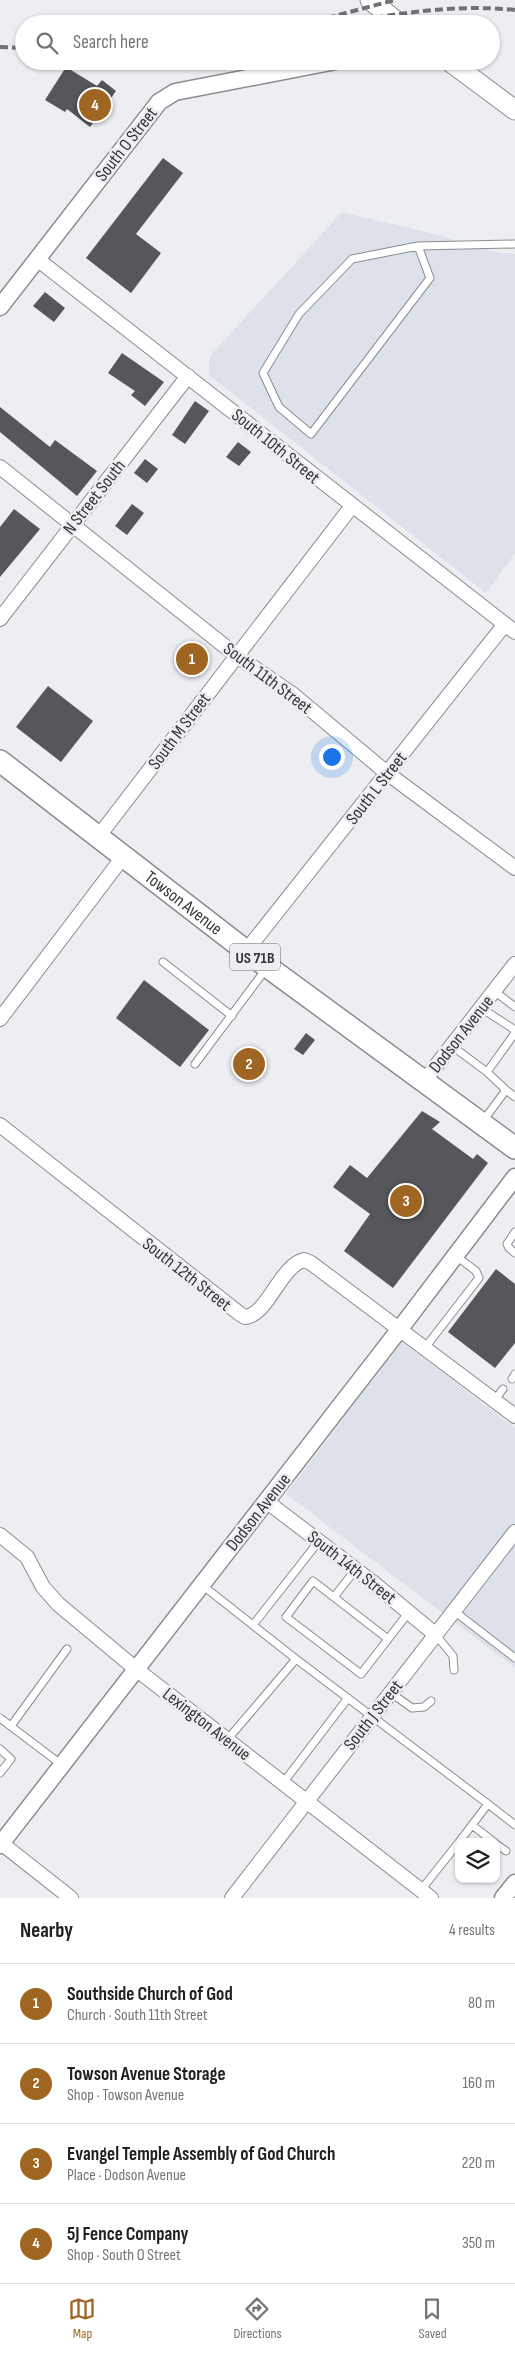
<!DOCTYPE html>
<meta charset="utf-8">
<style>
body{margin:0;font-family:"Sofia Sans Condensed",sans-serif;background:#f2f2f2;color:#202124}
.controls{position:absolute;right:15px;bottom:15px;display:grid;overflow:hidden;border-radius:10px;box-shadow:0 1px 4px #0004}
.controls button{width:45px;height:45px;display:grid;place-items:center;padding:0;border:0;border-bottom:1px solid #e0e0e0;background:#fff;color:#202124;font:25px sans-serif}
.you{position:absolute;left:331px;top:756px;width:18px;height:18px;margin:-12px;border:4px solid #fff;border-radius:50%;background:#1a73e8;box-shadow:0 0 0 8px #1a73e833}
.badge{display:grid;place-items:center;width:32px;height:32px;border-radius:50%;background:#9f6623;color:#fff;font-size:16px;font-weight:700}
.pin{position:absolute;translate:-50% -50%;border:2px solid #fff;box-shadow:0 1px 5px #0006}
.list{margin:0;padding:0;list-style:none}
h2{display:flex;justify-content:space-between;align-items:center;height:65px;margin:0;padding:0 20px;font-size:21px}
h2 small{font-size:16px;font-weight:400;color:#757577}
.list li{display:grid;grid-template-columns:32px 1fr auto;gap:15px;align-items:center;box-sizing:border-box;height:80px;padding:0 20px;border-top:1px solid #e0e0e0}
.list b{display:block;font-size:19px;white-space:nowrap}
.list p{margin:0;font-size:16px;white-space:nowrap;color:#757577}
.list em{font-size:16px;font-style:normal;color:#757577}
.icon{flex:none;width:28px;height:28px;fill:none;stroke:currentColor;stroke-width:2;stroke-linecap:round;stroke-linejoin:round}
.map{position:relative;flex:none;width:515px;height:1898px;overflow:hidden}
.search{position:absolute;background:#fff;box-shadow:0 1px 4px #0004;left:15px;right:15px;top:15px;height:55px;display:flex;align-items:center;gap:12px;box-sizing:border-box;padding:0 18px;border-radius:28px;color:#757577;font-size:19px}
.sheet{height:385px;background:#fff}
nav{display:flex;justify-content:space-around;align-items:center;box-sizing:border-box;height:70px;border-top:1px solid #e0e0e0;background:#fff;font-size:14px;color:#757577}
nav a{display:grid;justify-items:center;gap:2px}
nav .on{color:#9f6623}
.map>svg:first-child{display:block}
.built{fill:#dce1ea}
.building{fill:#56575a}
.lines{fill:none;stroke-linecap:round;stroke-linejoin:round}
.service-casing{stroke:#8b8c8f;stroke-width:9}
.minor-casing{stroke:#8b8c8f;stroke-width:16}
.tertiary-casing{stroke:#8b8c8f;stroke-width:19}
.secondary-casing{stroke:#8b8c8f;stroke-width:21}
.primary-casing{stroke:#8b8c8f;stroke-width:24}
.service{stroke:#fff;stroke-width:7}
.minor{stroke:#fff;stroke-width:14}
.tertiary{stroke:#fff;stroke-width:16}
.secondary{stroke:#fff;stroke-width:19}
.primary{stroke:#fff;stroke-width:21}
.rail{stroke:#717274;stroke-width:4;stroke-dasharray:8 4;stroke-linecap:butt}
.labels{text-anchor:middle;stroke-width:5;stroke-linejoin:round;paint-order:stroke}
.shield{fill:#edeef2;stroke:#6c6d6f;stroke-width:1}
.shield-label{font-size:16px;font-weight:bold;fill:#353637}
.street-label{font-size:18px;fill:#353637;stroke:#edeef2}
</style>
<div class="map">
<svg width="515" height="1898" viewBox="0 0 515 1898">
<rect width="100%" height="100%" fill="#edeef2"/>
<path class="built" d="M 342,212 L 434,234 L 500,253 L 515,254 L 515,553 L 486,593 L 209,375 L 209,357 Z
M 402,1342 L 515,1428 L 515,1668 L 286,1494 Z"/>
<path class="building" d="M 66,67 L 97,86 L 102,80 L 116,91 L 90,127 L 67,109 L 65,112 L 45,100 Z
M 163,158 L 183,173 L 136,234 L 161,253 L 131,293 L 86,258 Z
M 45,292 L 65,308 L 54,322 L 33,306 Z
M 122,353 L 164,382 L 145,406 L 131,395 L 135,391 L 108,373 Z
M 195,401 L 209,411 L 185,444 L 172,435 Z
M 0,407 L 50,447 L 55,440 L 97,471 L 77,496 L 0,432 Z
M 238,442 L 251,452 L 239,466 L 226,457 Z
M 145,459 L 158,469 L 147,483 L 134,473 Z
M 132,504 L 144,513 L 127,535 L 115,526 Z
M 14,509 L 40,529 L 0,577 L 0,527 Z
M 48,686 L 93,721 L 61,762 L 16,727 Z
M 144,980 L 209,1030 L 180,1067 L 116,1018 Z
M 306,1033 L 315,1040 L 303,1055 L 294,1049 Z
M 422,1111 L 440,1122 L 432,1129 L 473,1159 L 477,1154 L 488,1163 L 393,1288 L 344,1251 L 370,1214 L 333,1187 L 350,1165 L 367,1178 Z
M 496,1269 L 515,1284 L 515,1343 L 495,1368 L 448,1332 Z"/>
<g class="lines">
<g class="service-casing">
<path id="service" d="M 418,246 L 430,278 L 311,434 L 279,407 L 263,373 L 299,314 L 352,259 L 418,246 L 515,244
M 163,962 L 232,1016
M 494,991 L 515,1007
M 481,1008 L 515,1030
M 452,1046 L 487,1072 L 506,1090 L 483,1121
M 195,1064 L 266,969
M 487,1072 L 515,1033
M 506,1090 L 515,1097
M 515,1232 L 507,1244 L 509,1248 L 515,1253
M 424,1349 L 479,1278 L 476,1271 L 456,1256
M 512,1379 L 515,1374
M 494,1401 L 503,1389
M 202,1585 L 296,1659 L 488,1804 L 459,1842
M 334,1597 L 356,1569
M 454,1611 L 515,1658
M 253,1625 L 319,1541
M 436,1635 L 453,1656 L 454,1670
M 388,1639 L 313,1581 L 286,1617 L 361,1674 L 409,1612
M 391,1693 L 412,1708 L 424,1707 L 431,1701
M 0,1718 L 62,1765
M 11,1726 L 67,1649
M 227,1740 L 296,1659
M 0,1749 L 11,1759 L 0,1773
M 283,1783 L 348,1698
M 488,1804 L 515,1825
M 472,1825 L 494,1842
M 496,1844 L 506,1851
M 421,1890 L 459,1842"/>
</g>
<g class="minor-casing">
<path id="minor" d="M 37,259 L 515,632
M 0,467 L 237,656 L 291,693 L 387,773 L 515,868
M 0,619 L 188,376
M 98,837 L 352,506
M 246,951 L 505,624
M 0,1019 L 123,857
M 425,1080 L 515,964
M 0,1125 L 240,1314 L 245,1317 C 268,1315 280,1266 304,1260 L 311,1263 L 515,1416
M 266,1501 L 371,1581 L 436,1635
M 0,1535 L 27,1557 L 43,1587 L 58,1604 L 136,1669 L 431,1898
M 1,1843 L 71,1898
M 232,1898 L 515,1532"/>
</g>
<g class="tertiary-casing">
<path id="tertiary" d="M 0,307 L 159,102 L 175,92 L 336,61
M 0,1845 L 399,1330 L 515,1177
M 503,1898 L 515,1883"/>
</g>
<g class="secondary-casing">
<path id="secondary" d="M 370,0 L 400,24
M 449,61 L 515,110"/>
</g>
<g class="primary-casing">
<g id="primary">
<path id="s1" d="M 0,761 L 246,951 L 515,1148"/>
</g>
</g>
<use href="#service" class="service"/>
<use href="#minor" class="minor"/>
<use href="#tertiary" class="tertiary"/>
<use href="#secondary" class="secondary"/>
<use href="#primary" class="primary"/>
<path class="rail" d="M 304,24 L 395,0
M 340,24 C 398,13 456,4 515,10
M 0,47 L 24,48"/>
</g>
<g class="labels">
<rect class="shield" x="230" y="943.5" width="50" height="27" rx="4"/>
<g class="shield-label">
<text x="255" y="963">US 71B</text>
</g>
<g class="street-label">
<text transform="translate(126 144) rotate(-52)" y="6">South O Street</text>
<text transform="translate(276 446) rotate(39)" y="6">South 10th Street</text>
<text transform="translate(94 497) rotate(-52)" y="6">N Street South</text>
<text transform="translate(268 678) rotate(37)" y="6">South 11th Street</text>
<text transform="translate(179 731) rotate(-53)" y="6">South M Street</text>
<text transform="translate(376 788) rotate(-52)" y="6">South L Street</text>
<text dy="6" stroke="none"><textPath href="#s1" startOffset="232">Towson Avenue</textPath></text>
<text transform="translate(461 1034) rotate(-52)" y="6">Dodson Avenue</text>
<text transform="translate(187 1274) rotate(38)" y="6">South 12th Street</text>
<text transform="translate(258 1512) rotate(-52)" y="6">Dodson Avenue</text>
<text transform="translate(352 1567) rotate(38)" y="6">South 14th Street</text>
<text transform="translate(373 1715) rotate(-52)" y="6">South J Street</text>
<text transform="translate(207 1724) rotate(38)" y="6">Lexington Avenue</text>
</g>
</g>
</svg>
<div class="controls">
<button><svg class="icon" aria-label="layers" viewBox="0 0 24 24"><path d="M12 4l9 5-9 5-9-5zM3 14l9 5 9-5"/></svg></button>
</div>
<div class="you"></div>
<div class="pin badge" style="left:192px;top:659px">1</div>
<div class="pin badge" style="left:249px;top:1064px">2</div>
<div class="pin badge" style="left:406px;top:1201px">3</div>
<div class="pin badge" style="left:95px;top:105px">4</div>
<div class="search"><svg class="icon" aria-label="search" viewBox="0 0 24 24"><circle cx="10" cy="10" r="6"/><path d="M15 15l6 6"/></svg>Search here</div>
</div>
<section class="sheet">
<h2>Nearby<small>4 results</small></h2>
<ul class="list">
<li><span class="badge">1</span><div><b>Southside Church of God</b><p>Church · South 11th Street</p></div><em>80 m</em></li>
<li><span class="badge">2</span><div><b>Towson Avenue Storage</b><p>Shop · Towson Avenue</p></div><em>160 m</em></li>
<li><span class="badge">3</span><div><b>Evangel Temple Assembly of God Church</b><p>Place · Dodson Avenue</p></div><em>220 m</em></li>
<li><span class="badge">4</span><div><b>5J Fence Company</b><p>Shop · South O Street</p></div><em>350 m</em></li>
</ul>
</section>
<nav>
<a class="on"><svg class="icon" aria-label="map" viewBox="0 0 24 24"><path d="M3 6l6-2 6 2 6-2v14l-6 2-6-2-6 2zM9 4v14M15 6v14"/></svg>Map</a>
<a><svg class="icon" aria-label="directions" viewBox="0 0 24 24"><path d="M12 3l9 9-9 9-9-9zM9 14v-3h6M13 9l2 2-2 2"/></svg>Directions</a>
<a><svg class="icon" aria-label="saved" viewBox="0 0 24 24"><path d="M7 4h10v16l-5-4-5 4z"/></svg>Saved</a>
</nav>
